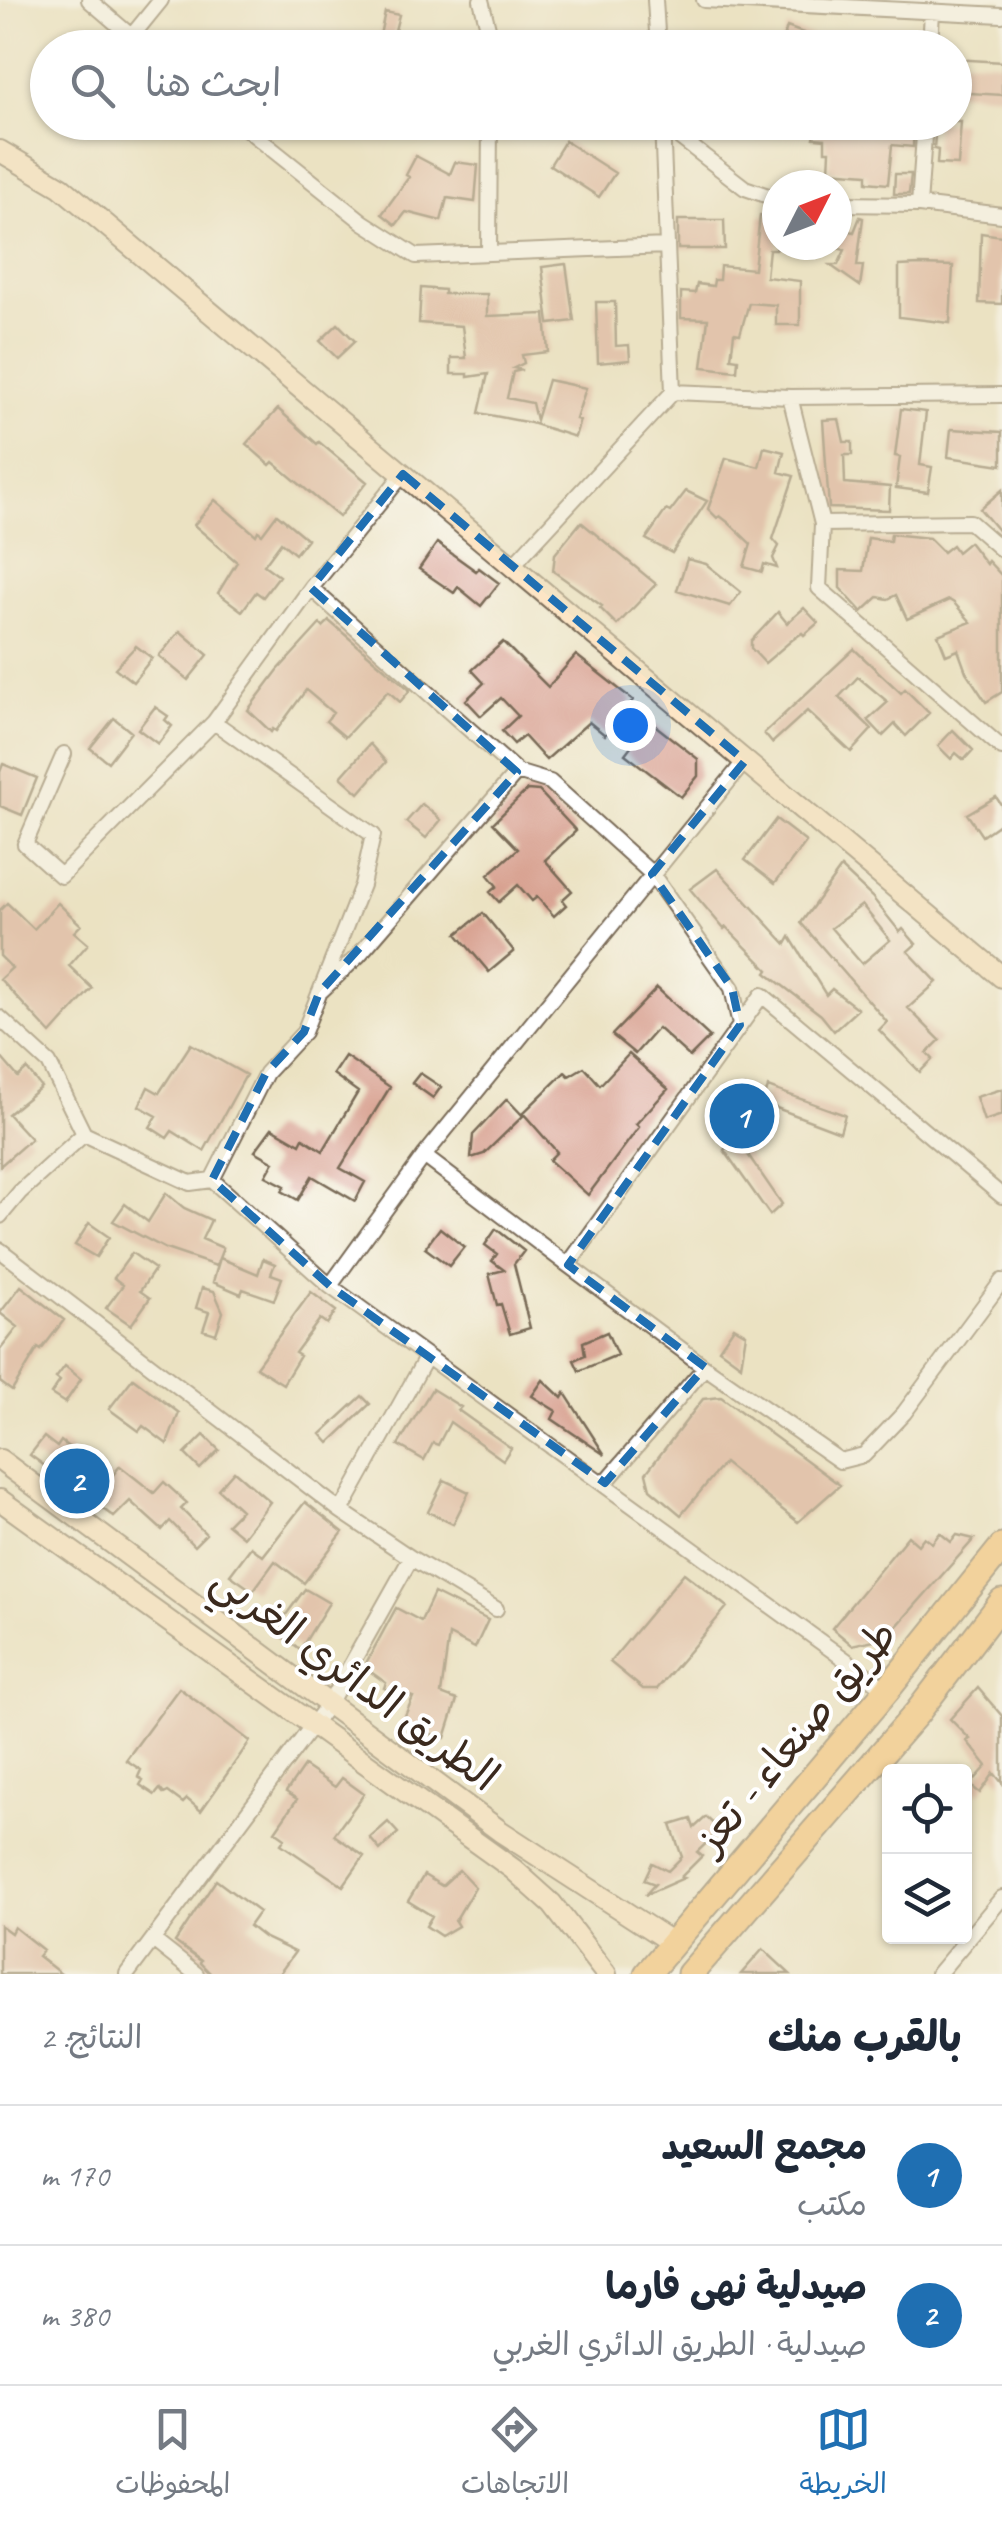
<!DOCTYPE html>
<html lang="ar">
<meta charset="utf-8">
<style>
body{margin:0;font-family:Caveat,"Playpen Sans Arabic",sans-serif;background:#f6f6f7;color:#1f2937;direction:rtl}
.controls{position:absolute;right:30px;bottom:30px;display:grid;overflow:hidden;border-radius:10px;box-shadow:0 2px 8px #0004}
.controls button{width:90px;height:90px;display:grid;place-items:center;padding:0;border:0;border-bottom:2px solid #e0e1e3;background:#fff;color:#1f2937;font:50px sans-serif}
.compass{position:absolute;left:762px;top:170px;width:90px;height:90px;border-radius:50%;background:#fff;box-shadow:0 2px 8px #0004;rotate:48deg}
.you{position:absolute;left:630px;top:725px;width:35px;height:35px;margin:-25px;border:8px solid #fff;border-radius:50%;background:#1a73e8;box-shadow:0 0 0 15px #1a73e833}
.badge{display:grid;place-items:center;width:65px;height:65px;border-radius:50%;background:#1f6fb2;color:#fff;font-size:32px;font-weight:700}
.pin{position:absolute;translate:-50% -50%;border:5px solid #fff;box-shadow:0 2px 10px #0006}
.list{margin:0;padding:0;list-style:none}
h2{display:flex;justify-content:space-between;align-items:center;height:130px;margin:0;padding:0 40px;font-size:42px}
h2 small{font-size:32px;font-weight:400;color:#747a83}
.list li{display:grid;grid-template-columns:65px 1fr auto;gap:30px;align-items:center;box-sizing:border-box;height:140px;padding:0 40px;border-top:2px solid #e0e1e3}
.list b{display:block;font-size:38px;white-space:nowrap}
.list p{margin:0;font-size:32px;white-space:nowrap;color:#747a83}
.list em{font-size:32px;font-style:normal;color:#747a83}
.icon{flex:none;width:55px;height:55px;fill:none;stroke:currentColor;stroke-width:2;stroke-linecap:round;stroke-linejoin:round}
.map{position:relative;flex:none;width:1002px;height:1974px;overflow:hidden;direction:ltr}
.search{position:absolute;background:#fff;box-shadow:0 2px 8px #0004;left:30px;right:30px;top:30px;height:110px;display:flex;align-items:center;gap:25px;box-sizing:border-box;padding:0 35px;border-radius:55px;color:#747a83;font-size:38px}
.sheet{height:410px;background:#fff}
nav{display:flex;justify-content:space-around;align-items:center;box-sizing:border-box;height:140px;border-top:2px solid #e0e1e3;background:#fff;font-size:28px;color:#747a83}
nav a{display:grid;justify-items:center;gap:5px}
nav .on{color:#1f6fb2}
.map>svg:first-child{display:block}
.building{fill:#d8a190;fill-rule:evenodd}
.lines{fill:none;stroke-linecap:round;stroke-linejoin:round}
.street-casing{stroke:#796a57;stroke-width:18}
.secondary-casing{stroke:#796a57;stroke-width:24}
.highway-casing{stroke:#796a57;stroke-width:29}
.street{stroke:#fff;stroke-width:14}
.secondary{stroke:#fde5c5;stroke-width:20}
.highway{stroke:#fabe6d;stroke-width:25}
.marked{fill:none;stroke:#1f6fb2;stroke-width:8;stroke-dasharray:20 12;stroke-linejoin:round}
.labels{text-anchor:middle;stroke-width:8;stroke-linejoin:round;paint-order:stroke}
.street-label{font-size:42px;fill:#3b2a1e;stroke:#fff}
</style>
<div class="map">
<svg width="1002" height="1974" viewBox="0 0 1002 1974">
<rect width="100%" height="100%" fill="#fff"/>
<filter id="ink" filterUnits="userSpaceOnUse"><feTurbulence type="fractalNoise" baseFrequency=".01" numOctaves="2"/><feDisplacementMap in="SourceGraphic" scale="20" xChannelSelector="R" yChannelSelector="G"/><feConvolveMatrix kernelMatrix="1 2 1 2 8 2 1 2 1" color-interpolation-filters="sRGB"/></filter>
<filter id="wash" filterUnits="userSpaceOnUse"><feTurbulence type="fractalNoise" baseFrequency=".0048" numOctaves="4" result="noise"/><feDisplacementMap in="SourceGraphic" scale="40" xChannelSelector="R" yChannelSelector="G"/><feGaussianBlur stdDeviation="2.25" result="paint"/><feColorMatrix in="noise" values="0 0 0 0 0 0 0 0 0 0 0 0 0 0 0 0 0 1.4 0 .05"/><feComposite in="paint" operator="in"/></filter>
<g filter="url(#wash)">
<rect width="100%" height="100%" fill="#ebe2c2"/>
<g id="blocks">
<path class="building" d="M 385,12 L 399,15 L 393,38 L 380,35 Z
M 787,27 L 839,46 L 839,48 L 780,48 Z
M 954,59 L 1002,62 L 1002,95 L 954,92 Z
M 817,122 L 914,122 L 913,147 L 892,145 L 888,184 L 867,182 L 867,174 L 829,171 L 830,151 L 825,151 L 825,139 L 814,138 Z
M 936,122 L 961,122 L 958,165 L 937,164 L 938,150 L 934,149 Z
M 565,141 L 615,173 L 599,197 L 550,165 Z
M 416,156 L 450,174 L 455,162 L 478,165 L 475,202 L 447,198 L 441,221 L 406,212 L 396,225 L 382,214 L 409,177 L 406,175 Z
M 895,174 L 911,174 L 909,194 L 894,194 Z
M 760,215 L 772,216 L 771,222 L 777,223 L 777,249 L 769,249 L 766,277 L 800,281 L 800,325 L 776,325 L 776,305 L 749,303 L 740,334 L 734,333 L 731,358 L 738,359 L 737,371 L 702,367 L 708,319 L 681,318 L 681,292 L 695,293 L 697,284 L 713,286 L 714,280 L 719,280 L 720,266 L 754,269 Z
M 860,217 L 863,218 L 857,266 L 863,266 L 860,286 L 830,265 L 838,265 L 845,250 L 837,248 L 837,229 L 854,232 Z
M 678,220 L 724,220 L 725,249 L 678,249 Z
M 981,233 L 1002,236 L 1002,304 L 979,303 Z
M 566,264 L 574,321 L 549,324 L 542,267 Z
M 920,265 L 953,266 L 950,323 L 899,317 L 899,266 Z
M 421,288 L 444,290 L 444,294 L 487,294 L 487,316 L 545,314 L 548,352 L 522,355 L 524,363 L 514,368 L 522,370 L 513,372 L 507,398 L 532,403 L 536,420 L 548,380 L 586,388 L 576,419 L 580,420 L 575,437 L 531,423 L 479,413 L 488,374 L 468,377 L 468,374 L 451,374 L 451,358 L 466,358 L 462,326 L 419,323 Z
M 596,302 L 615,302 L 616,346 L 629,345 L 630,360 L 598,363 Z
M 338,324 L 355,341 L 337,358 L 320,341 Z
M 278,409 L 317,444 L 319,442 L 367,482 L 339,517 L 273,462 L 270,465 L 246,444 Z
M 901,409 L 926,412 L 920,465 L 932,467 L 928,492 L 896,488 L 900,457 L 895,456 Z
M 839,419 L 844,442 L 852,442 L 852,455 L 844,455 L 845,483 L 890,487 L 889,510 L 829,508 L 823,420 Z
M 951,429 L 1002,432 L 1002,465 L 948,457 Z
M 764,447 L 784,452 L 779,472 L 794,476 L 773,539 L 779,546 L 773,558 L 777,568 L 764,564 L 762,572 L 744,567 L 751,544 L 729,523 L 720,516 L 717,518 L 708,509 L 726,458 L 759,467 Z
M 1002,490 L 1002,535 L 980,509 Z
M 686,491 L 707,501 L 672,553 L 646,539 L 666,510 L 670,512 Z
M 215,500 L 256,535 L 258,531 L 262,534 L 277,514 L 307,539 L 295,554 L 281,542 L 264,565 L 279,576 L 263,597 L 256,592 L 242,611 L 218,593 L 237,562 L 194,525 Z
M 581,522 L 656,584 L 617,625 L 600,608 L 602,606 L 553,571 L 555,554 Z
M 891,534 L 929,538 L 943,552 L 952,545 L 957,552 L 969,542 L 986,564 L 988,561 L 1002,576 L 1002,692 L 986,702 L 966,672 L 958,650 L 946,655 L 938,635 L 971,622 L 954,603 L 949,600 L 907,619 L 896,595 L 888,599 L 878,597 L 862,612 L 840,588 L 840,570 L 863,571 L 868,538 L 890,541 Z
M 437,543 L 476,571 L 479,568 L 499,583 L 481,606 L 458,587 L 454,593 L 419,569 Z
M 687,559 L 706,564 L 741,592 L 730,606 L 677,590 Z
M 804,608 L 818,623 L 804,635 L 802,633 L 792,640 L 765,663 L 751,648 L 751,641 L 778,612 L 787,623 Z
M 329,621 L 410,690 L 400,702 L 388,691 L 345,737 L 326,721 L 333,713 L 306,690 L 276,731 L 273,729 L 271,732 L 248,710 L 278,670 L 320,624 L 323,627 Z
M 180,631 L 208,655 L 188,680 L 159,656 Z
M 503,642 L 548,687 L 576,655 L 633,700 L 629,705 L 698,759 L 698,776 L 681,797 L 625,754 L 641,733 L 620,716 L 605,735 L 589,722 L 546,760 L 524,736 L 514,744 L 502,731 L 518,716 L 501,698 L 481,716 L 466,700 L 484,683 L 472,670 Z
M 136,646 L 152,658 L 133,682 L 115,668 Z
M 854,649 L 901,693 L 905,689 L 929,713 L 906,736 L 895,724 L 883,736 L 868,720 L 888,702 L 858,677 L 839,697 L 872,729 L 851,752 L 807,711 L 772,743 L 764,733 Z
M 155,707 L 168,716 L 165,720 L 172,726 L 158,744 L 138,729 Z
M 114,718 L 131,732 L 108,762 L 90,748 Z
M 953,730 L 973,750 L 964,760 L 956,753 L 951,759 L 938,746 Z
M 370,744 L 386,762 L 359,793 L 341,777 Z
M 3,764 L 37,778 L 22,815 L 0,806 L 0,772 Z
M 527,790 L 539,791 L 576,831 L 545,860 L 572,891 L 562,900 L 566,905 L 554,916 L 537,897 L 532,901 L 518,885 L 499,902 L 490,892 L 497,886 L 488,875 L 518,849 L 493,823 Z
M 996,797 L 1002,806 L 1002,822 L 982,836 L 967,814 Z
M 422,804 L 441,820 L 426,838 L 406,822 Z
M 776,819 L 806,842 L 775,883 L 745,860 Z
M 841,868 L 872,897 L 900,932 L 903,929 L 916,944 L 908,951 L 937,982 L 908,1008 L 940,1040 L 927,1053 L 933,1059 L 920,1072 L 879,1030 L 887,1022 L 801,923 ZM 862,905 L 890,940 L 862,964 L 831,928 Z
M 717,869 L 786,944 L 790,937 L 826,995 L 832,989 L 858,1009 L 834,1031 L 821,1015 L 766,973 L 768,970 L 726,927 L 724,929 L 690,889 Z
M 7,903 L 34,929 L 58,903 L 81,925 L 74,932 L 88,944 L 69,966 L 92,988 L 51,1034 L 0,979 L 12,968 L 0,956 L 0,910 Z
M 483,913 L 514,951 L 489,972 L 457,934 Z
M 657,988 L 710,1037 L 690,1057 L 658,1028 L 635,1054 L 612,1035 Z
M 191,1044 L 246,1075 L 204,1151 L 172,1131 L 167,1138 L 150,1127 L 157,1116 L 139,1106 L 148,1087 L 159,1093 Z
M 629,1054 L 668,1089 L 636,1124 L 639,1127 L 588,1195 L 549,1160 L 557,1152 L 523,1113 L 565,1072 L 569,1076 L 584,1067 L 600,1085 Z
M 0,1056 L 18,1077 L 27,1069 L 41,1087 L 8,1114 L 31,1139 L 0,1166 Z
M 345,1056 L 390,1087 L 340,1168 L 365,1182 L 355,1201 L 312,1176 L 298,1200 L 282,1191 L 285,1186 L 266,1176 L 274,1162 L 255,1151 L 272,1128 L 300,1144 L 303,1138 L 323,1151 L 358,1092 L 333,1074 Z
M 420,1073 L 441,1087 L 433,1098 L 412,1083 Z
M 745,1087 L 764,1099 L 768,1087 L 845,1115 L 840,1132 L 774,1107 L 742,1146 L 782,1204 L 770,1215 L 724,1150 L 732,1140 L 718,1123 Z
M 1002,1089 L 1002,1115 L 984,1121 L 976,1097 Z
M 507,1099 L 523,1116 L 484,1154 L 471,1158 L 473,1135 Z
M 166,1193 L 184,1208 L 211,1220 L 202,1239 L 223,1248 L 216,1266 L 166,1249 L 113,1221 L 125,1204 L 148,1222 Z
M 89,1223 L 109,1237 L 96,1257 L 75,1245 Z
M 440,1228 L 464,1247 L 449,1266 L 425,1248 Z
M 496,1229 L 524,1251 L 514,1264 L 530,1328 L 510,1334 L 501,1304 L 497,1305 L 489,1274 L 504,1270 L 492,1261 L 497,1254 L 485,1245 Z
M 132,1253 L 155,1269 L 140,1291 L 150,1298 L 131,1325 L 106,1308 L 123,1285 L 114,1278 Z
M 220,1258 L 258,1274 L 263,1259 L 275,1264 L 271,1274 L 282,1278 L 274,1300 L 243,1289 L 241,1294 L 213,1282 Z
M 21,1286 L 64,1320 L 41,1350 L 38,1348 L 12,1391 L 0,1382 L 0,1350 L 18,1327 L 0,1313 Z
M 202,1288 L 214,1291 L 223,1312 L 216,1334 L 203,1330 L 209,1312 L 196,1308 Z
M 311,1292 L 336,1311 L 327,1324 L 320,1319 L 295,1353 L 300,1356 L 283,1384 L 256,1367 Z
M 734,1327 L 746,1334 L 741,1365 L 719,1349 Z
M 607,1332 L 617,1355 L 579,1371 L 574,1360 L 585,1355 L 583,1342 Z
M 65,1366 L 81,1379 L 65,1403 L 51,1394 L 60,1381 L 56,1378 Z
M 133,1378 L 179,1413 L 167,1444 L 143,1426 L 139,1431 L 109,1409 Z
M 543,1380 L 562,1398 L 565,1393 L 605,1455 L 552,1419 L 556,1411 L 532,1396 Z
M 432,1389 L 461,1407 L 458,1410 L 511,1448 L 503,1460 L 450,1422 L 438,1445 L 433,1443 L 424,1460 L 398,1445 Z
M 362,1396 L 370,1404 L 329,1443 L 321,1434 Z
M 721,1397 L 840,1485 L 798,1522 L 724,1463 L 681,1515 L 650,1489 L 646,1473 L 703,1399 Z
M 204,1435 L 219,1450 L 200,1469 L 185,1454 Z
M 44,1437 L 57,1447 L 61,1441 L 72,1450 L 65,1459 L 104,1486 L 120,1466 L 154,1493 L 164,1482 L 187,1503 L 181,1509 L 206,1534 L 194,1546 L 170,1521 L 162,1530 L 130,1501 L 114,1517 L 30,1455 Z
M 234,1471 L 270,1502 L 243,1537 L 227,1524 L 241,1510 L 218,1489 Z
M 444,1480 L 469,1492 L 453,1524 L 428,1512 Z
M 305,1502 L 343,1532 L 304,1583 L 275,1561 L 253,1591 L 230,1575 L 251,1547 L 263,1556 Z
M 940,1533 L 951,1542 L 957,1535 L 974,1539 L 887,1637 L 852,1645 L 832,1628 L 908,1536 L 918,1545 L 924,1537 L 932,1543 Z
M 684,1573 L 727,1607 L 657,1689 L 643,1689 L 610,1662 Z
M 305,1589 L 329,1603 L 300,1650 L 274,1631 Z
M 434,1593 L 488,1620 L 475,1648 L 449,1635 L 441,1694 L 457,1700 L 445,1738 L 401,1725 L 413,1697 L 384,1688 L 386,1683 L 364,1667 L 396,1608 L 421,1621 Z
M 179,1688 L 250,1741 L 201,1811 L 187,1799 L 183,1803 L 168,1792 L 164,1794 L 160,1789 L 155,1795 L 140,1785 L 143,1780 L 138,1777 L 141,1770 L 126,1760 Z
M 978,1688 L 1002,1716 L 1002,1783 L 994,1773 L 980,1793 L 970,1785 L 987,1766 L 967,1741 L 970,1739 L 950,1719 Z
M 304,1766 L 335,1787 L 342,1778 L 364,1794 L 334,1835 L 364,1856 L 343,1886 L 281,1844 L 285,1838 L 275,1831 L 297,1799 L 286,1792 Z
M 706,1817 L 720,1830 L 697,1852 L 702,1856 L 681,1877 L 684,1878 L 645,1895 L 655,1884 L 644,1880 L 652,1863 L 668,1871 L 682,1857 L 671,1825 L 691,1819 L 694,1828 Z
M 388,1822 L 398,1833 L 380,1850 L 370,1838 Z
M 459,1870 L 475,1887 L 455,1921 L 458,1926 L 441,1936 L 426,1926 L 432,1916 L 408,1901 L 424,1875 L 442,1886 Z
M 216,1880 L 259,1912 L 249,1926 L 263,1937 L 295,1952 L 279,1974 L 211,1974 L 200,1963 L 201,1961 L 175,1942 Z
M 0,1925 L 11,1933 L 14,1927 L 43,1950 L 38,1956 L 61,1974 L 0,1974 Z
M 763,1949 L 790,1974 L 741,1974 Z"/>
</g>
</g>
<g filter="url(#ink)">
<use href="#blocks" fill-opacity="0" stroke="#796a57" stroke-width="2.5"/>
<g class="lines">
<g class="street-casing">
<path id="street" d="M 89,0 L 145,48
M 481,0 L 490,36 L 513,48
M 655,0 L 658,48
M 704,0 L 1002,15
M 131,37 L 161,0
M 930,48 L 932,11
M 238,122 L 363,222 L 416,256 L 667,246
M 452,122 L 490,123
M 662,122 L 673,392 L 790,397 L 1002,395
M 661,123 L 745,188 L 777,199
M 837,204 L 919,205 L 1002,215
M 919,205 L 925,122
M 489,252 L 490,122
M 790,397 L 822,524 L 970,522 L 1002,550
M 822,524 L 819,588 L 1002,748
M 512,566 L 673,392
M 311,588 L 517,772
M 64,754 L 25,844 L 61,876 L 214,722 L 311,588 L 403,474
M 319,993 L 358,956 L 517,772 L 550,782 L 652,874 L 732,988 L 740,1025
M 0,1018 L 49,1063 L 84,1134
M 424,1156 L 745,761
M 212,1180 L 266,1073 L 304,1032 L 362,885 L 373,835 L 214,722
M 1002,1196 L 762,995 L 568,1265 L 705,1367 L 840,1461 L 864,1455 L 904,1413 L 1002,1281
M 0,1216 L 20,1192 L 84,1134 L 190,1183 L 212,1180 L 330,1286 L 887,1690
M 0,1250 L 341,1511 L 427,1356
M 330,1286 L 424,1156 L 568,1265
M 605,1483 L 705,1367
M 411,1558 L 496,1609
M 153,1940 L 196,1974
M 127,1974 L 330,1702 L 411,1558 L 341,1511
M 938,1974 L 1002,1898"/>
</g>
<g class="secondary-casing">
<path id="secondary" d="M 0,151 L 61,187 L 1002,977
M 0,1460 L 500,1831 L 674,1944
M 0,1500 L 513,1869 L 552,1904 L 606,1974"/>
</g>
<g class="highway-casing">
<path id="highway" d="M 647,1974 L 887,1690 L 1002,1547
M 690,1974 L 917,1713 L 1002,1602"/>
</g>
<use href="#street" class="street"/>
<use href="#secondary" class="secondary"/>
<use href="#highway" class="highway"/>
</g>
</g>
<path d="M0 0H1002V1974H0ZM 403,474 L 745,761 L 652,874 L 732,988 L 740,1025 L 568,1265 L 705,1367 L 605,1483 L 330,1286 L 212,1180 L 266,1073 L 304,1032 L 319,993 L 517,772 L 311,588 Z" fill="#ebe2c2" fill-opacity=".55" fill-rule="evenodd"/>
<path class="marked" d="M 403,474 L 745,761 L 652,874 L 732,988 L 740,1025 L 568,1265 L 705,1367 L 605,1483 L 330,1286 L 212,1180 L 266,1073 L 304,1032 L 319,993 L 517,772 L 311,588 Z"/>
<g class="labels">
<g class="street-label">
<text transform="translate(356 1677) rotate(37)" y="15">الطريق الدائري الغربي</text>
<text transform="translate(795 1736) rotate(-50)" y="15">طريق صنعاء - تعز</text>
</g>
</g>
</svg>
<div class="controls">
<button><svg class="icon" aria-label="locate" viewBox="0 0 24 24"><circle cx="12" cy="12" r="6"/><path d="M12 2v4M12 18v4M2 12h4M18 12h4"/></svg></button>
<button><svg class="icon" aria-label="layers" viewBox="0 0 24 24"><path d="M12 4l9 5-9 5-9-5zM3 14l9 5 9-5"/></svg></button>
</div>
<svg class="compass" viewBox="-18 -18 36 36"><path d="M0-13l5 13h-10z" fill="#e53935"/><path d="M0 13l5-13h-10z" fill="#747a83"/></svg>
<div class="you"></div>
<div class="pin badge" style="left:742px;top:1116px">1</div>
<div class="pin badge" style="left:77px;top:1481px">2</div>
<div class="search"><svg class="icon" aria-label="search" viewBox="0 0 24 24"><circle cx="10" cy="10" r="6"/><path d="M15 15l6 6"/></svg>ابحث هنا</div>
</div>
<section class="sheet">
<h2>بالقرب منك<small>النتائج: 2</small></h2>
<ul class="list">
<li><span class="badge">1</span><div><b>مجمع السعيد</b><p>مكتب</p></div><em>170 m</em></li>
<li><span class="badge">2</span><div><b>صيدلية نهى فارما</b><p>صيدلية · الطريق الدائري الغربي</p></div><em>380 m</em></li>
</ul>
</section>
<nav>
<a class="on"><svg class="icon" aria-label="map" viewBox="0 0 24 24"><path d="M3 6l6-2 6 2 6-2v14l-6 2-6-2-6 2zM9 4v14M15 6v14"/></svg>الخريطة</a>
<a><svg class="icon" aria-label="directions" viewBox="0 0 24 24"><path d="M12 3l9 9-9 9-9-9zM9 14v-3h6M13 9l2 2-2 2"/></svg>الاتجاهات</a>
<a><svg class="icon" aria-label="saved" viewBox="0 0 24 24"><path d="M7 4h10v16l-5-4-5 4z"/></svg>المحفوظات</a>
</nav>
